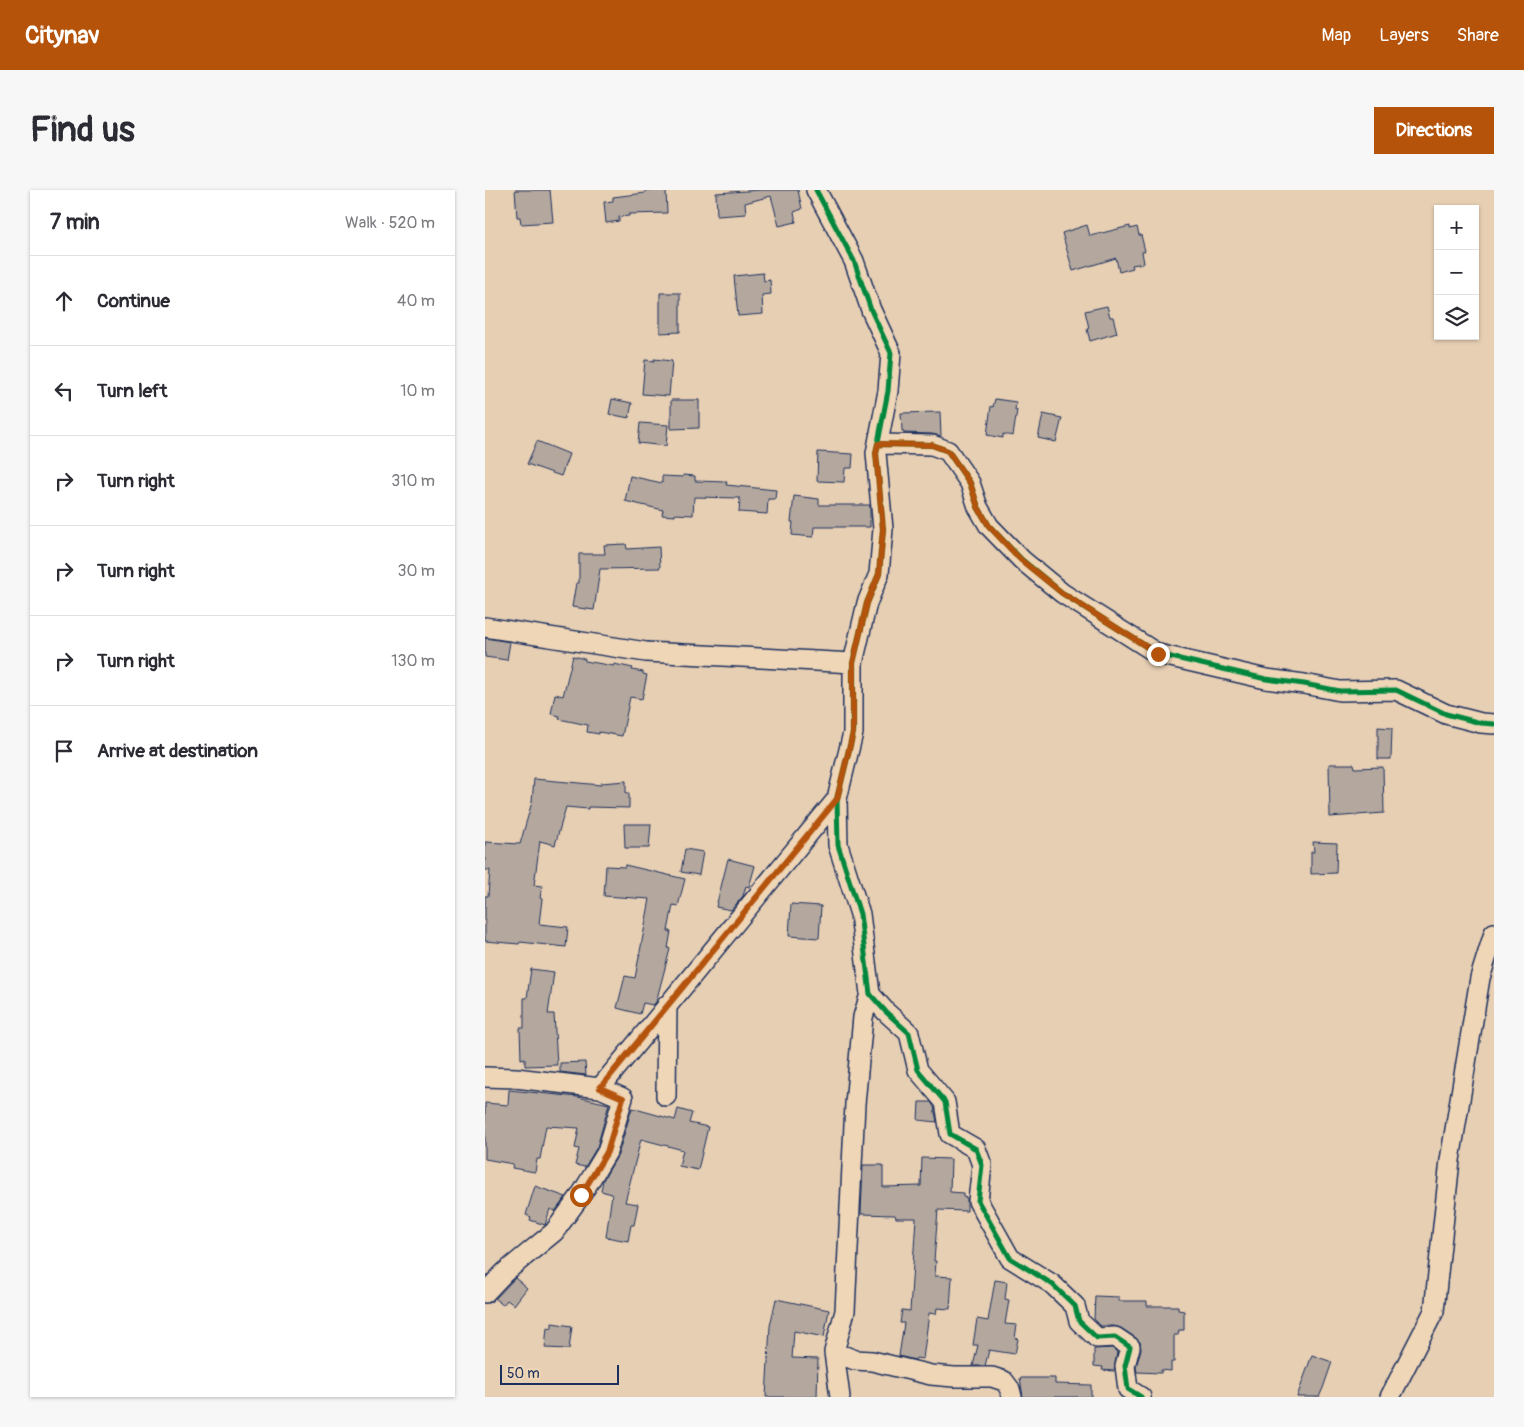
<!DOCTYPE html>
<meta charset="utf-8">
<style>
body{margin:0;font-family:Pangolin,sans-serif;background:#f7f7f7;color:#2b2b33}
.controls{position:absolute;right:15px;top:15px;display:grid;overflow:hidden;border-radius:0px;box-shadow:0 1px 4px #0004}
.controls button{width:45px;height:45px;display:grid;place-items:center;padding:0;border:0;border-bottom:1px solid #e1e1e2;background:#fff;color:#2b2b33;font:25px sans-serif}
.scale{position:absolute;left:15px;bottom:12px;width:119px;box-sizing:border-box;padding-left:5px;border:2px solid #1b2f5e;border-top:0;font-size:14px;line-height:18px;white-space:nowrap;color:#1b2f5e;-webkit-text-stroke:4px #efd6b7;paint-order:stroke}
.stop{position:absolute;width:15px;height:15px;margin:-11px;border:4px solid #b45309;border-radius:50%;background:#fff}
.stop.end{background:#b45309;border-color:#fff;box-shadow:0 1px 5px #0008}
.list{margin:0;padding:0;list-style:none}
h2{display:flex;justify-content:space-between;align-items:center;height:65px;margin:0;padding:0 20px;font-size:21px}
h2 small{font-size:16px;font-weight:400;color:#7c7c81}
.list li{display:grid;grid-template-columns:32px 1fr auto;gap:15px;align-items:center;box-sizing:border-box;height:90px;padding:0 20px;border-top:1px solid #e1e1e2}
.list b{display:block;font-size:19px;white-space:nowrap}
.list em{font-size:16px;font-style:normal;color:#7c7c81}
.icon{flex:none;width:28px;height:28px;fill:none;stroke:currentColor;stroke-width:2;stroke-linecap:round;stroke-linejoin:round}
.map{position:relative;flex:none;width:1009px;height:1207px;overflow:hidden;border-radius:0px}
header{display:flex;align-items:center;gap:30px;box-sizing:border-box;height:70px;padding:0 25px;background:#b45309;color:#fff}
header strong{font-size:24px}
nav{display:flex;gap:28px;margin-inline-start:auto;font-size:18px}
.intro{display:flex;align-items:center;justify-content:space-between;box-sizing:border-box;height:120px;padding:0 30px}
h1{margin:0;font-size:35px}
.button{padding:12px 22px;border-radius:0px;background:#b45309;color:#fff;font-size:18px;font-weight:700}
main{display:flex;gap:30px;padding:0 30px}
aside{flex:1;background:#fff;border-radius:0px;box-shadow:0 1px 4px #0004}
.map>svg:first-child{display:block}
.building{fill:#b4a89e;stroke:#1b2f5e}
.lines{fill:none;stroke-linecap:round;stroke-linejoin:round}
.minor-casing{stroke:#1b2f5e;stroke-width:22}
.minor{stroke:#efd6b7;stroke-width:19}
.cycleway-casing{stroke:#efd6b7;stroke-width:8}
.cycleway{stroke:#00873e;stroke-width:5}
.route{stroke:#b45309;stroke-width:6}
</style>
<header>
<strong>Citynav</strong>
<nav><a>Map</a><a>Layers</a><a>Share</a></nav>
</header>
<div class="intro"><h1>Find us</h1><a class="button">Directions</a></div>
<main>
<aside>
<h2>7 min<small>Walk · 520 m</small></h2>
<ul class="list">
<li><svg class="icon" aria-label="ahead" viewBox="0 0 24 24"><path d="M12 20V5M6 11l6-6 6 6"/></svg><div><b>Continue</b></div><em>40 m</em></li>
<li><svg class="icon" aria-label="left" viewBox="0 0 24 24"><path d="M17 20v-9H6M10 6l-5 5 5 5"/></svg><div><b>Turn left</b></div><em>10 m</em></li>
<li><svg class="icon" aria-label="right" viewBox="0 0 24 24"><path d="M7 20v-9h11M14 6l5 5-5 5"/></svg><div><b>Turn right</b></div><em>310 m</em></li>
<li><svg class="icon" aria-label="right" viewBox="0 0 24 24"><path d="M7 20v-9h11M14 6l5 5-5 5"/></svg><div><b>Turn right</b></div><em>30 m</em></li>
<li><svg class="icon" aria-label="right" viewBox="0 0 24 24"><path d="M7 20v-9h11M14 6l5 5-5 5"/></svg><div><b>Turn right</b></div><em>130 m</em></li>
<li><svg class="icon" aria-label="arrive" viewBox="0 0 24 24"><path d="M6 21V4h12l-3 4 3 4H6"/></svg><div><b>Arrive at destination</b></div></li>
</ul>
</aside>
<div class="map">
<svg width="1009" height="1207" viewBox="0 0 1009 1207">
<rect width="100%" height="100%" fill="#e7cfb3"/>
<filter id="ink" filterUnits="userSpaceOnUse"><feTurbulence type="fractalNoise" baseFrequency=".02" numOctaves="2"/><feDisplacementMap in="SourceGraphic" scale="10" xChannelSelector="R" yChannelSelector="G"/><feConvolveMatrix kernelMatrix="1 2 1 2 8 2 1 2 1" color-interpolation-filters="sRGB"/></filter>
<g filter="url(#ink)">
<path class="building" d="M 30,0 L 65,0 L 68,32 L 36,34 L 35,27 L 32,27 Z
M 160,0 L 181,0 L 182,23 L 144,24 L 144,26 L 134,27 L 134,31 L 121,33 L 119,12 L 128,11 L 128,7 L 160,3 Z
M 276,0 L 313,0 L 317,19 L 309,22 L 311,32 L 294,36 L 286,6 L 260,13 L 261,24 L 232,26 L 231,3 Z
M 602,35 L 605,46 L 645,36 L 645,39 L 652,37 L 654,45 L 656,45 L 660,61 L 657,62 L 659,73 L 647,75 L 648,78 L 634,82 L 631,68 L 588,81 L 577,43 Z
M 278,83 L 279,91 L 285,90 L 286,104 L 277,105 L 278,124 L 253,126 L 249,86 Z
M 175,103 L 195,103 L 195,142 L 175,143 Z
M 622,116 L 625,127 L 628,127 L 632,143 L 605,151 L 602,139 L 604,138 L 600,121 Z
M 169,169 L 187,171 L 184,206 L 157,204 L 160,170 L 169,171 Z
M 127,209 L 147,213 L 144,228 L 124,224 Z
M 510,209 L 531,212 L 530,220 L 532,220 L 528,246 L 518,244 L 518,248 L 502,245 L 506,216 L 508,217 Z
M 186,210 L 214,210 L 214,238 L 186,239 Z
M 455,222 L 456,246 L 447,244 L 419,243 L 419,241 L 417,241 L 416,223 Z
M 558,224 L 577,228 L 571,252 L 553,248 Z
M 155,233 L 183,235 L 181,256 L 153,253 Z
M 52,251 L 84,264 L 76,286 L 42,274 Z
M 333,262 L 368,264 L 367,278 L 360,278 L 359,292 L 332,291 Z
M 198,285 L 210,286 L 210,291 L 242,292 L 241,295 L 291,300 L 290,309 L 283,309 L 282,324 L 254,322 L 255,308 L 209,307 L 208,325 L 190,324 L 190,326 L 177,325 L 178,320 L 140,311 L 145,286 L 177,293 L 177,286 L 198,287 Z
M 309,306 L 334,309 L 334,315 L 385,315 L 385,337 L 329,337 L 328,347 L 307,345 L 308,332 L 306,332 Z
M 141,354 L 142,359 L 174,357 L 175,378 L 115,379 L 109,420 L 87,417 L 91,393 L 94,393 L 94,364 L 120,364 L 119,355 Z
M 0,448 L 25,452 L 22,470 L 0,467 Z
M 88,466 L 100,469 L 100,471 L 129,476 L 129,474 L 148,478 L 147,480 L 158,482 L 158,484 L 162,485 L 157,509 L 145,507 L 137,546 L 114,542 L 114,544 L 102,542 L 103,535 L 74,529 L 75,526 L 66,524 L 70,504 L 78,506 Z
M 893,537 L 907,538 L 906,569 L 893,569 Z
M 844,574 L 869,574 L 870,578 L 898,577 L 899,623 L 845,627 Z
M 49,589 L 116,595 L 116,593 L 141,591 L 141,603 L 144,603 L 144,618 L 103,617 L 103,619 L 81,617 L 70,655 L 55,651 L 49,695 L 57,696 L 55,708 L 57,709 L 54,734 L 83,737 L 81,757 L 35,752 L 34,754 L 0,751 L 0,706 L 3,706 L 5,680 L 0,680 L 0,652 L 35,654 L 47,612 Z
M 139,634 L 166,634 L 164,658 L 140,658 Z
M 828,652 L 852,653 L 851,683 L 826,684 L 826,662 L 829,662 Z
M 200,659 L 218,662 L 214,685 L 196,682 Z
M 243,669 L 270,676 L 264,697 L 261,696 L 258,706 L 246,720 L 231,717 Z
M 140,675 L 200,689 L 193,716 L 188,715 L 183,741 L 186,741 L 183,758 L 185,759 L 171,812 L 168,815 L 158,813 L 155,824 L 132,818 L 140,786 L 150,788 L 165,709 L 119,706 L 121,676 L 140,677 Z
M 306,714 L 336,716 L 334,748 L 304,746 Z
M 46,779 L 69,782 L 63,824 L 69,824 L 72,875 L 40,876 L 40,868 L 36,869 L 35,838 L 39,838 L 39,808 L 42,808 Z
M 100,872 L 101,885 L 75,882 L 75,873 Z
M 24,900 L 93,907 L 124,914 L 112,957 L 100,977 L 90,975 L 94,959 L 90,958 L 94,938 L 61,936 L 55,969 L 52,969 L 50,982 L 27,978 L 28,974 L 0,969 L 0,913 L 23,915 Z
M 434,912 L 446,912 L 449,917 L 452,932 L 433,930 Z
M 147,918 L 190,930 L 193,919 L 207,923 L 204,933 L 223,937 L 213,980 L 194,976 L 198,960 L 156,949 L 140,1012 L 153,1014 L 149,1035 L 146,1035 L 143,1051 L 121,1047 L 127,1004 L 116,1001 L 118,990 L 133,965 Z
M 437,968 L 466,969 L 465,1002 L 478,1003 L 478,1007 L 482,1008 L 482,1021 L 453,1020 L 449,1071 L 451,1071 L 450,1086 L 467,1087 L 465,1119 L 452,1118 L 451,1124 L 444,1123 L 438,1169 L 431,1168 L 430,1170 L 414,1166 L 419,1133 L 415,1133 L 417,1120 L 425,1121 L 431,1028 L 411,1028 L 410,1025 L 376,1024 L 378,975 L 398,975 L 398,997 L 436,996 Z
M 50,996 L 81,1007 L 70,1021 L 65,1019 L 60,1035 L 45,1030 L 46,1027 L 41,1025 Z
M 30,1088 L 42,1098 L 29,1115 L 22,1110 L 18,1115 L 10,1109 Z
M 510,1090 L 522,1092 L 520,1109 L 524,1110 L 520,1134 L 532,1135 L 530,1148 L 533,1149 L 530,1164 L 504,1160 L 500,1176 L 488,1176 L 493,1155 L 488,1155 L 492,1129 L 503,1131 Z
M 610,1106 L 634,1107 L 634,1111 L 662,1111 L 662,1116 L 693,1116 L 693,1120 L 699,1121 L 699,1140 L 694,1140 L 693,1145 L 689,1145 L 689,1172 L 686,1172 L 686,1181 L 676,1180 L 676,1183 L 652,1182 L 651,1177 L 656,1159 L 655,1152 L 651,1148 L 636,1138 L 629,1136 L 616,1136 L 609,1129 Z
M 291,1109 L 344,1120 L 339,1147 L 309,1141 L 307,1168 L 333,1169 L 332,1207 L 281,1207 L 285,1136 Z
M 67,1133 L 87,1136 L 84,1159 L 60,1158 L 62,1137 L 67,1138 Z
M 627,1158 L 632,1162 L 629,1181 L 617,1180 L 618,1177 L 609,1176 L 609,1159 Z
M 827,1165 L 847,1172 L 838,1198 L 834,1207 L 812,1207 Z
M 535,1188 L 570,1188 L 570,1194 L 606,1195 L 606,1207 L 538,1207 Z"/>
<g class="lines">
<g class="minor-casing">
<path id="minor" d="M 331,0 L 369,71 L 386,120 L 406,163 L 403,201 L 391,263 L 398,339 L 394,384 L 382,413 L 368,473 L 368,543 L 352,609 L 353,655 L 375,724 L 385,804 L 401,822 L 424,843 L 433,880 L 460,912 L 465,944 L 491,959 L 497,975 L 493,1011 L 525,1068 L 567,1094 L 590,1116 L 594,1131 L 612,1148 L 630,1147 L 645,1157 L 640,1176 L 643,1199 L 656,1207
M 393,254 L 447,255 L 463,261 L 485,293 L 493,317 L 504,336 L 537,370 L 577,403 L 673,464 L 781,489 L 819,494 L 855,501 L 911,500 L 961,524 L 996,533 L 1009,534
M 0,437 L 161,462 L 368,473
M 0,887 L 31,888 L 115,898 L 352,609
M 181,906 L 182,815
M 0,1103 L 19,1083 L 69,1042 L 96,1005 L 122,962 L 138,908 L 115,898
M 349,1162 L 370,1170 L 387,1171 L 446,1185 L 469,1187 L 507,1187 L 519,1191 L 525,1199 L 527,1207
M 355,1207 L 349,1162 L 360,1121 L 370,914 L 378,827 L 385,804
M 905,1207 L 949,1121 L 965,970 L 995,788 L 1009,743"/>
</g>
<use href="#minor" class="minor"/>
<g class="cycleway-casing">
<path id="cycleway" d="M 331,0 L 369,71 L 386,120 L 406,163 L 403,201 L 391,263 L 398,339 L 394,384 L 382,413 L 368,473 L 368,543 L 352,609 L 353,655 L 375,724 L 385,804 L 401,822 L 424,843 L 433,880 L 460,912 L 465,944 L 491,959 L 497,975 L 493,1011 L 525,1068 L 567,1094 L 590,1116 L 594,1131 L 612,1148 L 630,1147 L 645,1157 L 640,1176 L 643,1199 L 656,1207
M 393,254 L 447,255 L 463,261 L 485,293 L 493,317 L 504,336 L 537,370 L 577,403 L 673,464 L 781,489 L 819,494 L 855,501 L 911,500 L 961,524 L 996,533 L 1009,534"/>
</g>
<use href="#cycleway" class="cycleway"/>
</g>
</g>
<g class="lines" filter="url(#ink)">
<path class="route" d="M 96,1005 L 122,962 L 138,908 L 115,898 L 352,609 L 368,543 L 368,473 L 382,413 L 394,384 L 398,339 L 391,263 L 393,254 L 447,255 L 463,261 L 485,293 L 493,317 L 504,336 L 536,370 L 577,403 L 673,464"/>
</g>
</svg>
<div class="controls">
<button>+</button>
<button>−</button>
<button><svg class="icon" aria-label="layers" viewBox="0 0 24 24"><path d="M12 4l9 5-9 5-9-5zM3 14l9 5 9-5"/></svg></button>
</div>
<div class="scale">50 m</div>
<div class="stop" style="left:96px;top:1005px"></div>
<div class="stop end" style="left:673px;top:464px"></div>
</div>
</main>
